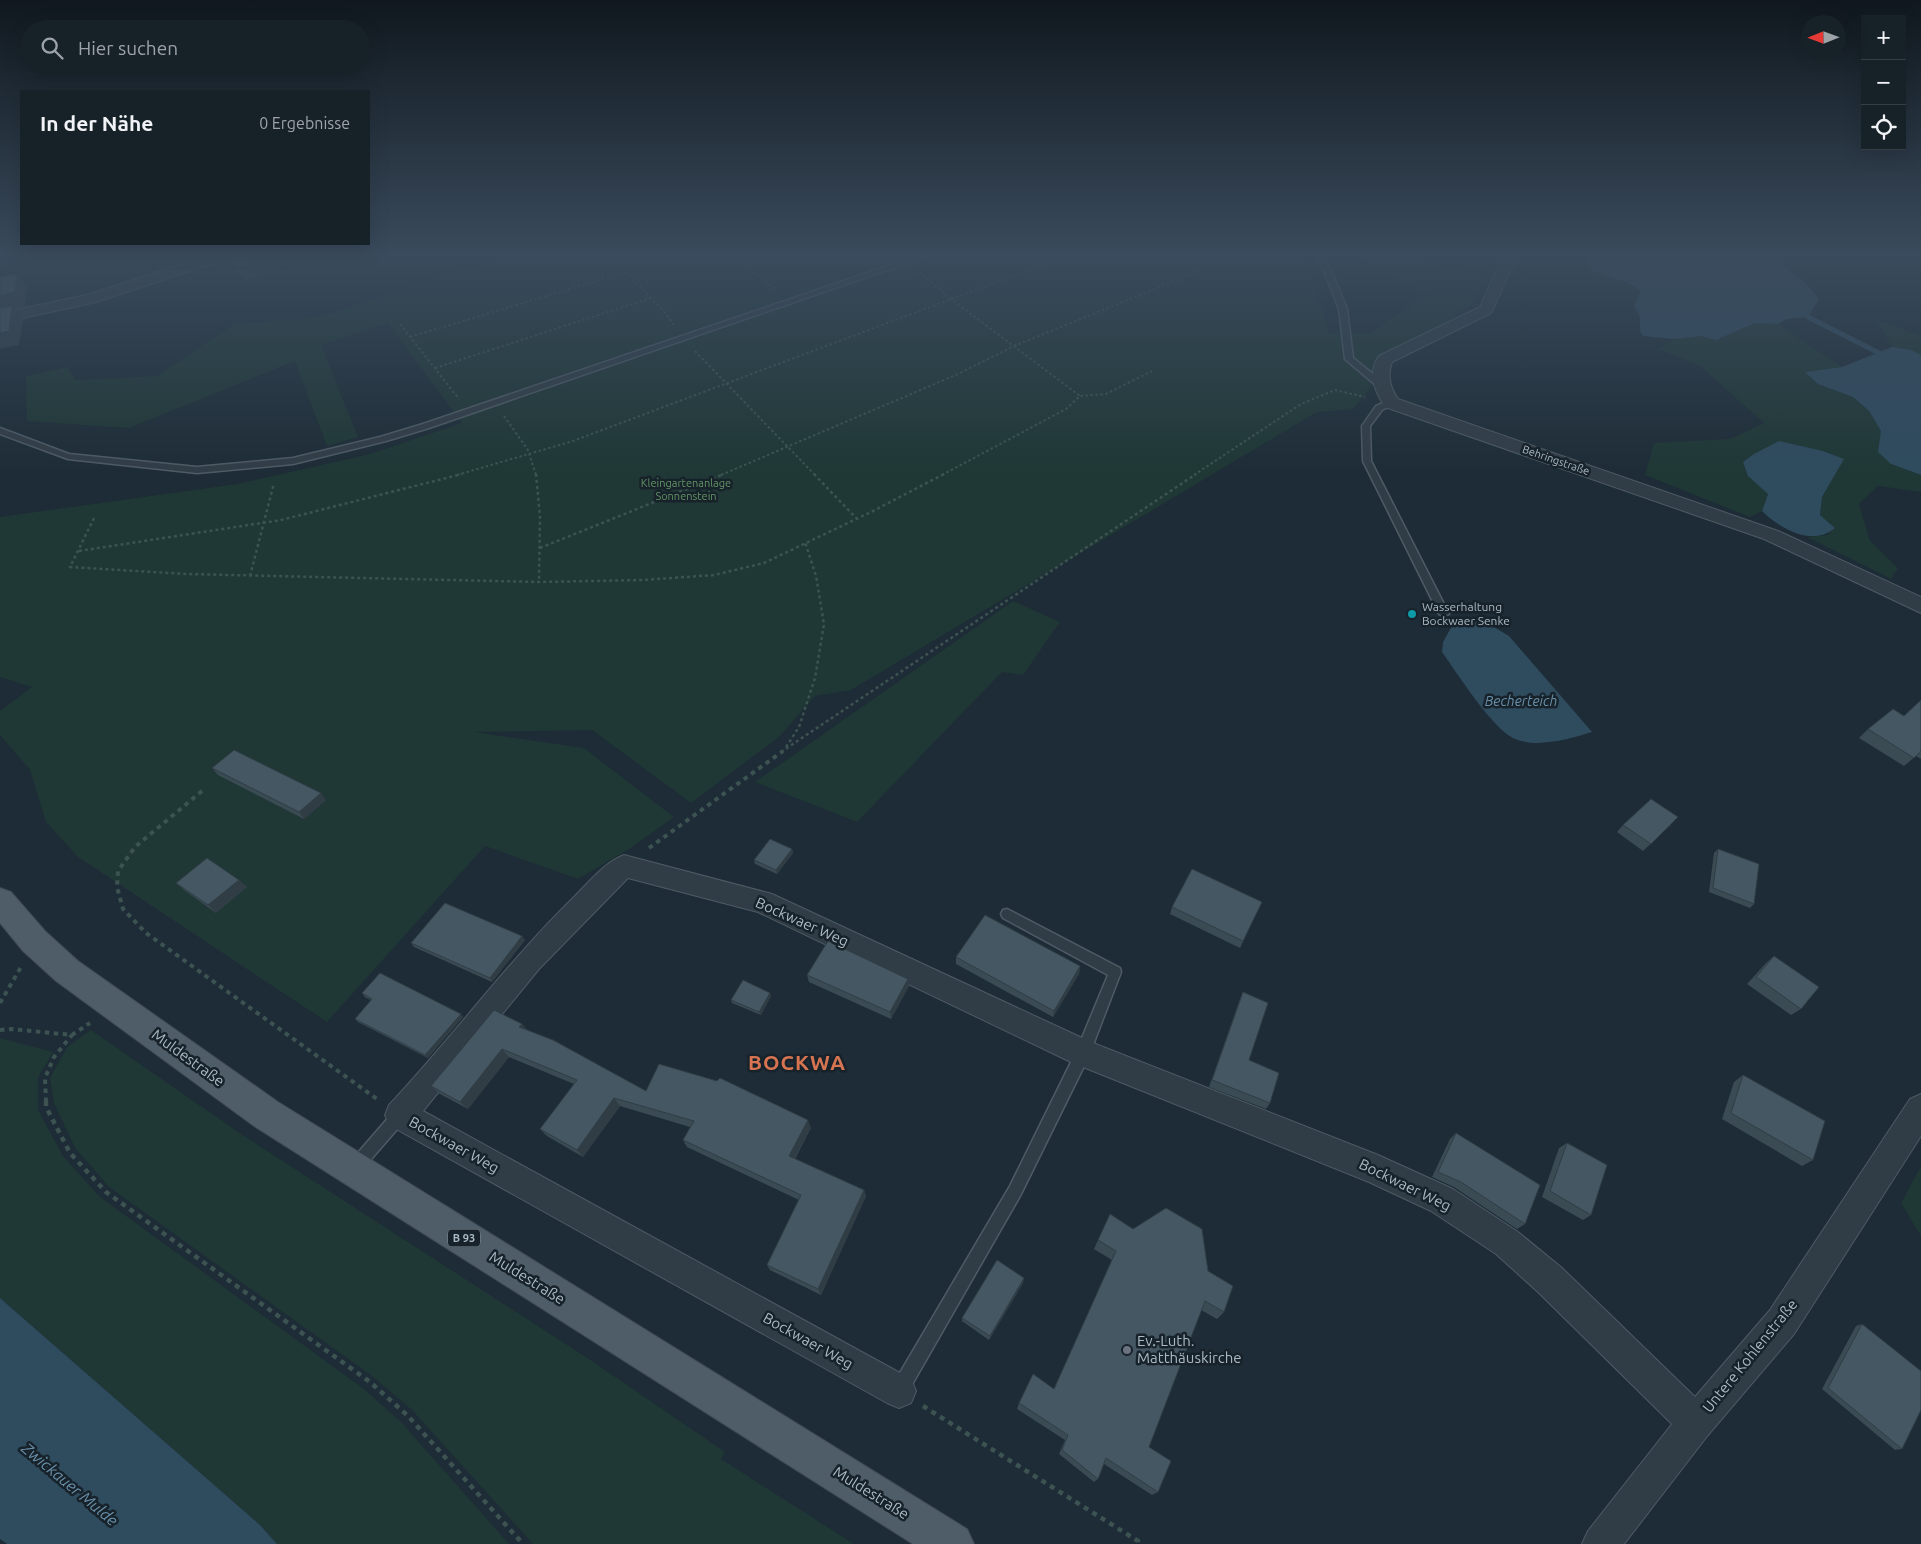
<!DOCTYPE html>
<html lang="de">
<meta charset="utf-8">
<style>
body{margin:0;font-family:Ubuntu,sans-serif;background:#232e34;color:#f1f3f6}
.controls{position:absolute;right:15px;top:15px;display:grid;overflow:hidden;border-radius:0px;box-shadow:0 5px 20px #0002}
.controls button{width:45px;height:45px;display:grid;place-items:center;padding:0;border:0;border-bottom:1px solid #353e45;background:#162128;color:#f1f3f6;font:25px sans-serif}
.compass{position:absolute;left:1801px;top:15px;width:45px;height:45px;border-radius:50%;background:#162128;box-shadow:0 5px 20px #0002;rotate:269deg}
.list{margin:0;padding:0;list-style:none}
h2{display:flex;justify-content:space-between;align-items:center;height:65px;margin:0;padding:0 20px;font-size:21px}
h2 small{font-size:16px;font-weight:400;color:#9ea3a8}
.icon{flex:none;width:28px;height:28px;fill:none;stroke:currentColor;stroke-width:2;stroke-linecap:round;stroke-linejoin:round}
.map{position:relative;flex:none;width:1921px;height:1544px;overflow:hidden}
.search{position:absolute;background:#162128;box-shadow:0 5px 20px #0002;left:20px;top:20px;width:350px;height:55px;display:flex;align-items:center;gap:12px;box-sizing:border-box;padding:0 18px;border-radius:28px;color:#9ea3a8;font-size:19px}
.panel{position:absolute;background:#162128;box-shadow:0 5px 20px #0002;left:20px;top:90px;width:350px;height:155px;border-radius:0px}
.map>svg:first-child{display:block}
.green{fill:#1f3735}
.water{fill:#2f4b5e}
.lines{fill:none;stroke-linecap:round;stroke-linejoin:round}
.stream{stroke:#2f4b5e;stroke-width:5}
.service-casing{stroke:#4e5b65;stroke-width:3}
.minor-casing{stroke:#4e5b65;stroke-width:2}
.primary-casing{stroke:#3d4953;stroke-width:2}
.path-far3{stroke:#3d5352;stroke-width:2;stroke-dasharray:2.5 2.5;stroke-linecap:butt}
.path-far2{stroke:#3d5352;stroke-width:2.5;stroke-dasharray:3 3;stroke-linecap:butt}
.path-far1{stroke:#3d5352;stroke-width:4;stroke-dasharray:4.5 4.5;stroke-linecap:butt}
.path{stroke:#3d5352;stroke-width:4.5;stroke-dasharray:5 5;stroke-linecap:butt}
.service{fill:#313d46;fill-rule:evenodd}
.minor{fill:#313d46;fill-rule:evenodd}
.primary{fill:#4e5d67;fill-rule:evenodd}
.wall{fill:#3b4b54}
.shaded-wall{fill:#303d45}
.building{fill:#455762;stroke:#303d45}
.culture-dot{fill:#0f9aa8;stroke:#17222a;stroke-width:2}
.worship-dot{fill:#6b7280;stroke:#17222a;stroke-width:2}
.labels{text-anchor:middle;stroke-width:5;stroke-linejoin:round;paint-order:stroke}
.far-street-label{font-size:11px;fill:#aab9c4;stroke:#17222a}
.far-park-label{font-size:11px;fill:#629465;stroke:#17222a}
.shield{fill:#17222a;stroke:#7e8c96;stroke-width:1}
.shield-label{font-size:11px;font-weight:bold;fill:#aab9c4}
.poi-label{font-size:12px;fill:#aab9c4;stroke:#17222a;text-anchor:start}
.water-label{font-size:14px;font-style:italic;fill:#6990aa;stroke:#17222a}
.near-street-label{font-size:15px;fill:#aab9c4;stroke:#17222a}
.near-poi-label{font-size:15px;fill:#aab9c4;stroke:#17222a;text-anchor:start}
.near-water-label{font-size:16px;font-style:italic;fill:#6990aa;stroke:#17222a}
.near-district-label{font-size:21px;font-weight:bold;letter-spacing:1px;fill:#d77552;stroke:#17222a}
</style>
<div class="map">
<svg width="1921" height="1544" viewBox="0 0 1921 1544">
<rect width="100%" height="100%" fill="#1d2c36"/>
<path class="green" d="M 507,256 L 1305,256 L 1329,333 L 1371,333 L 1427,295 L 1360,256 L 1412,256 L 1488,279 L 1471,305 L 1392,361 L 1353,409 L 1317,412 L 851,690 L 815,696 L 779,737 L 691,803 L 592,730 L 474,732 L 584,748 L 674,817 L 629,849 L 578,879 L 485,846 L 327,1022 L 78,857 L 46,822 L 30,770 L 0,735 L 0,711 L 32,687 L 0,677 L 0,517 L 237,484 L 370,454 L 462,423 L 388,323 L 321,345 L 358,437 L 327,446 L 295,361 L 129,428 L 27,421 L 26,376 L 67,367 L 76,380 L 157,376 L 235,324 L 317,318 Z
M 1876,320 L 1921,336 L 1921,355 L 1911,350 L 1892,347 Z
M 1755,323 L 1778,324 L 1842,367 L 1806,372 L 1818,384 L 1853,397 L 1869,411 L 1881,431 L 1891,464 L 1921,475 L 1921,492 L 1878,486 L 1859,504 L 1870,541 L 1898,568 L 1891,579 L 1807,537 L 1827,535 L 1835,528 L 1820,515 L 1822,497 L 1843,459 L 1823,451 L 1779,441 L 1768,494 L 1762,511 L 1750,517 L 1645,475 L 1654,443 L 1730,439 L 1764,423 L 1700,366 L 1659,349 L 1674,339 L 1701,336 L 1716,340 Z
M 1013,601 L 1060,622 L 1023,675 L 1002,672 L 857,822 L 755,782 Z
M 91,1030 L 244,1136 L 589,1359 L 725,1452 L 721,1459 L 854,1544 L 533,1544 L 412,1410 L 372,1376 L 109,1187 L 75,1148 L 54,1103 L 50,1078 L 67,1047 Z
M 0,1038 L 53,1052 L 38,1078 L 38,1110 L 63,1156 L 100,1197 L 364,1389 L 402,1423 L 509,1544 L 277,1544 L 260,1525 L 0,1298 Z
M 1921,1166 L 1921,1236 L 1901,1203 Z"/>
<path class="water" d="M 1592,256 L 1771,256 L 1806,284 L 1819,299 L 1808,317 L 1786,319 L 1778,324 L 1755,323 L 1716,340 L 1701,336 L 1674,339 L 1643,336 L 1640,331 L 1640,317 L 1634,305 L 1641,291 L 1627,282 L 1594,272 L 1588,263 Z
M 1892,347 L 1911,350 L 1921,355 L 1921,475 L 1891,464 L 1878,452 L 1881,431 L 1869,411 L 1853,397 L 1818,384 L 1805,372 L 1842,367 Z
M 1779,441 L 1823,451 L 1844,459 L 1822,497 L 1820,515 L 1835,528 C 1813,547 1780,529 1762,511 L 1768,494 L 1748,476 L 1743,462 L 1754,454 Z
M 1457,617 L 1482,620 L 1509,636 L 1592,732 C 1570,739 1535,749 1513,738 C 1492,728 1457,673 1442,652 L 1443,642 Z
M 0,1298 L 260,1525 L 277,1544 L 7,1544 L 0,1539 Z"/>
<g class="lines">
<path class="stream" d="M 1808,317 L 1879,353"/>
<g class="service-casing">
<path id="service" d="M 917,256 L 928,256 L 429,428 L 386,441 L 293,464 L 197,473 L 68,459 L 0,434 L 0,428 L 69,454 L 197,467 L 293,458 L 380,437 L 423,424 Z
M 1318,256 L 1325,256 L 1347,309 L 1353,358 L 1383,382 L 1383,386 L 1377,386 L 1345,359 L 1339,309 Z
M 1388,401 L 1395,403 L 1382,410 L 1370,426 L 1371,461 L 1449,614 L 1444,617 L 1439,614 L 1363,461 L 1362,426 L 1376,406 Z
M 1007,909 L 1120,968 L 1121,972 L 1088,1058 L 1020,1196 L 906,1395 L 900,1397 L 894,1395 L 892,1389 L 894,1383 L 1010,1186 L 1077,1050 L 1108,975 L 1003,918 L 1001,914 L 1003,910 Z
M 400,1108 L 405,1110 L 407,1115 L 405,1120 L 360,1172 L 355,1174 L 350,1172 L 348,1167 L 350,1162 L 395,1110 Z"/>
</g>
<g class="minor-casing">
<path id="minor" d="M 206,256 L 229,256 L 227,259 L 96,302 L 0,323 L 0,313 L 87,295 Z
M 1503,256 L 1517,256 L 1491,313 L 1392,362 C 1387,376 1390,387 1398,399 L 1778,531 L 1921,597 L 1921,613 L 1764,539 L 1385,407 C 1374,390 1367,373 1379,356 L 1480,307 Z
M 624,855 L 772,894 L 1093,1043 L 1378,1155 L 1453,1189 L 1518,1232 L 1562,1268 L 1695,1397 L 1770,1310 L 1910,1099 L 1921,1094 L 1921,1136 L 1794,1334 L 1708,1435 L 1624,1544 L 1582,1544 L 1588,1531 L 1672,1424 L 1538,1292 L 1496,1254 L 1431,1211 L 1369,1182 L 1073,1063 L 758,912 L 628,878 L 539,969 L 423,1111 L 911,1379 L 916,1391 L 911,1403 L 899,1408 L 887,1403 L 389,1125 L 385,1115 L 389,1105 C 453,1037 508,961 575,896 C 589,882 605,862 624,855 Z"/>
</g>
<g class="primary-casing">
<path id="primary" d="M 0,888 L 11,892 L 45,931 L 78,961 L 278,1102 L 967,1529 L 974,1544 L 913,1544 L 254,1126 L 56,981 L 23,951 L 0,923 Z"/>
</g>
<path class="path-far3" d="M 734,256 L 776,290
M 919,272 L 951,299 L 1080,396
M 400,324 L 459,399
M 410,337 L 626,272 L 667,315 L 674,325
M 695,351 L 815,475
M 435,368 L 651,298
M 504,416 L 528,450 L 536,475
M 457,475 L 573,441 L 1066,256
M 721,475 L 958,374 L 1014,346 L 1199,271 L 1173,256
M 942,475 L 1066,409 L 1080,396 L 1106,394 L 1152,371
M 1194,475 L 1301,404 L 1335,390 L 1365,397"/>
<path class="path-far2" d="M 536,474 L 540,517 L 539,582
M 814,474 L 856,518
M 94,518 L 70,567 L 186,574 L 539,582 L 643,580 L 714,575 L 764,563 L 871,512 L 944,474
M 540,548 L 724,474
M 79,551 L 281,520 L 462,474
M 250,576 L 274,483
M 786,747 L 799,727 L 815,678 L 824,624 L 816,576 L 805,542
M 781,752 L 1196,474"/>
<path class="path-far1" d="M 202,791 L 135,847 L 118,871 L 117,887 L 123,909 L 146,933 L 377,1099
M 649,848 L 783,751
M 0,1003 L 21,967
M 0,1030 L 11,1029 L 72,1035 L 90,1023
M 46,1102 L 45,1078 L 54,1057 L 72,1035"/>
<path class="path" d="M 46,1101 L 46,1107 L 70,1153 L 106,1192 L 370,1382 L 408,1416 L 523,1544
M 923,1406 L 1138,1541 L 1137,1544"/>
<use href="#service" class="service"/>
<use href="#minor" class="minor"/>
<use href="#primary" class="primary"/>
</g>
<path class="wall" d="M 227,256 L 284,256 L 288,265 L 245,280 Z
M 1921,700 L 1921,759 L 1916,756 L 1904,766 L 1859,738 L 1868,729 L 1904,716 Z
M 212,768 L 326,800 L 304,819 L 218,775 Z
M 1623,825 L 1671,825 L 1643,851 L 1617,832 Z
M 792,849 L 793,853 L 777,874 L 755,864 L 754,860 Z
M 1718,849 L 1754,904 L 1750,908 L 1709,892 L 1714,853 Z
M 239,880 L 247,887 L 216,913 L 184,890 L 176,883 Z
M 1262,902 L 1240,948 L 1170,914 L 1172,907 Z
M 522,936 L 525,940 L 492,982 L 414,947 L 411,943 Z
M 1774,956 L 1801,1009 L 1791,1015 L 1747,984 L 1765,964 Z
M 956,957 L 1080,966 L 1079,974 L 1053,1017 L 956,964 Z
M 807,975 L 908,979 L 909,986 L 891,1019 L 809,982 Z
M 1243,992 L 1249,1060 L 1270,1103 L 1266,1109 L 1209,1087 L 1240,999 Z
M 362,993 L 463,1017 L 428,1058 L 358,1022 L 355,1019 L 371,1000 L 365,997 Z
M 771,996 L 761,1015 L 732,1003 L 731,1000 Z
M 522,1024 L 526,1029 L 646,1091 L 811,1128 L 795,1159 L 864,1190 L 866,1196 L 821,1295 L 770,1270 L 767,1265 L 799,1200 L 687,1147 L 683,1140 L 690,1127 L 620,1106 L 583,1157 L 547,1136 L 540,1129 L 574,1084 L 509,1057 L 468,1109 L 440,1094 L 431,1086 Z
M 1743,1075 L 1813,1160 L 1802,1166 L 1722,1119 L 1734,1082 Z
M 1456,1133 L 1525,1224 L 1517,1229 L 1454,1187 L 1432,1177 L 1450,1139 Z
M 1567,1143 L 1591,1215 L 1583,1220 L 1542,1197 L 1559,1148 Z
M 1133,1229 L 1208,1271 L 1224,1312 L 1217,1319 L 1201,1310 L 1149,1447 L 1158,1492 L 1152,1495 L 1104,1464 L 1098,1479 L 1094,1482 L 1059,1454 L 1065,1440 L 1017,1409 L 1019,1403 L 1054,1389 L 1112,1260 L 1094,1249 L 1098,1240 Z
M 1024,1278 L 1023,1283 L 989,1340 L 962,1321 L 962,1318 Z
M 1862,1324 L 1902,1449 L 1895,1450 L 1822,1389 L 1856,1326 Z"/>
<path class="shaded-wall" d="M 269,256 L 284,256 L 288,265 L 245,280 L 238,267 Z
M 17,274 L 27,288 L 25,306 L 15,309 L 23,320 L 19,345 L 0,349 L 0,296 Z
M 321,793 L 326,800 L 304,819 L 299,812 Z
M 792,849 L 793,853 L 777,874 L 776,870 Z
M 239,880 L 247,887 L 216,913 L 208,905 Z
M 522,936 L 525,940 L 492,982 L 490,978 Z
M 1080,966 L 1079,974 L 1053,1017 L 1054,1011 Z
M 908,979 L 909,986 L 891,1019 L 890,1012 Z
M 770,993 L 771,996 L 761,1015 L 759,1012 Z
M 461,1014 L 463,1017 L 428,1058 L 425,1055 Z
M 522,1024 L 528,1032 L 519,1027 Z
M 502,1049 L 509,1057 L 468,1109 L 460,1102 Z
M 614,1098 L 620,1106 L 583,1157 L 577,1150 Z
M 808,1120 L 811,1128 L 792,1163 L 789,1156 Z
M 864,1190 L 866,1196 L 821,1295 L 818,1289 Z
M 1024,1278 L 1023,1283 L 989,1340 L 990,1336 Z"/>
<path class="building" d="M 230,256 L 269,256 L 238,267 Z
M 17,274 L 15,292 L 0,296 L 0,277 Z
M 12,306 L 9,331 L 0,333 L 0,308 Z
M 1921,700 L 1921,751 L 1914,758 L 1868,729 L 1893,709 L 1904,716 Z
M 234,750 L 321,793 L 299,812 L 212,768 Z
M 1651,799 L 1678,817 L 1651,844 L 1623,825 Z
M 770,839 L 792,849 L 776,870 L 754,860 Z
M 1718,849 L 1759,864 L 1754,904 L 1713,888 Z
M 207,858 L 239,880 L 208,905 L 176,883 Z
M 1192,869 L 1262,902 L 1243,941 L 1172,907 Z
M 445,903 L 522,936 L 490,978 L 411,943 Z
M 985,915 L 1080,966 L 1054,1011 L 956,957 Z
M 828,941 L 908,979 L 890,1012 L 807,975 Z
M 1774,956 L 1819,987 L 1801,1009 L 1756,977 Z
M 380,973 L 461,1014 L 425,1055 L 355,1019 L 372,999 L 362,993 Z
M 743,980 L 770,993 L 759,1012 L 731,1000 Z
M 1243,992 L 1268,1003 L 1249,1060 L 1279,1073 L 1270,1103 L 1212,1080 Z
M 494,1010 L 522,1024 L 519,1027 L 553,1040 L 646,1091 L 659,1064 L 717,1081 L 720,1078 L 808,1120 L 789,1156 L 864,1190 L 818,1289 L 767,1265 L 801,1195 L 683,1140 L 694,1121 L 614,1098 L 577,1150 L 540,1129 L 577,1080 L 502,1049 L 460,1102 L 431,1086 Z
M 1743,1075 L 1825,1121 L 1813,1160 L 1731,1113 Z
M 1456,1133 L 1540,1185 L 1525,1224 L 1461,1182 L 1438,1172 Z
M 1567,1143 L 1607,1165 L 1591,1215 L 1550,1191 Z
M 1166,1208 L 1202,1229 L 1208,1271 L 1233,1286 L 1224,1312 L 1205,1301 L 1149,1447 L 1171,1461 L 1158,1492 L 1106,1458 L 1098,1479 L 1062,1450 L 1068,1435 L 1019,1403 L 1033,1374 L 1054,1389 L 1116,1251 L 1098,1240 L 1110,1214 L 1133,1229 Z
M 997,1260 L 1024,1278 L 990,1336 L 962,1318 Z
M 1862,1324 L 1921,1371 L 1921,1410 L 1902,1449 L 1828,1388 Z"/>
<linearGradient id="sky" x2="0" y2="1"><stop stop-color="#10181e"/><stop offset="0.54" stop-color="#3a4b5d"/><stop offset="1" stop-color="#3a4b5d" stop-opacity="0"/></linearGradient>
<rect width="1921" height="472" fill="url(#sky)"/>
<circle class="culture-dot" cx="1412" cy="614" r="5"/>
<circle class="worship-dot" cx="1127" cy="1350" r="5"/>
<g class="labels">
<g class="far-street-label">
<text transform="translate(1556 460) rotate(19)" y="4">Behringstraße</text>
</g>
<g class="far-park-label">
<text x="686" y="487">Kleingartenanlage<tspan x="686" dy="13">Sonnenstein</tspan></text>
</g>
<rect class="shield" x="448" y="1229.5" width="32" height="17" rx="4"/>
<g class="shield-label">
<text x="464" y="1242">B 93</text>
</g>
<g class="poi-label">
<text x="1422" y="611">Wasserhaltung<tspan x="1422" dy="14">Bockwaer Senke</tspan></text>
</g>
<g class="water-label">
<text x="1521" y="706">Becherteich</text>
</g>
<g class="near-street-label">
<text transform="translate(802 922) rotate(24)" y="5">Bockwaer Weg</text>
<text transform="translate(188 1058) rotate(36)" y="5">Muldestraße</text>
<text transform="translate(454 1145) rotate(29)" y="5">Bockwaer Weg</text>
<text transform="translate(1405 1185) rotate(26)" y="5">Bockwaer Weg</text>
<text transform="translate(527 1278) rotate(32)" y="5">Muldestraße</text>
<text transform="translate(808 1341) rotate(29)" y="5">Bockwaer Weg</text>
<text transform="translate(1750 1356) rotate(-51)" y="5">Untere Kohlenstraße</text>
<text transform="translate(871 1493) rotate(32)" y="5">Muldestraße</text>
</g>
<g class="near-poi-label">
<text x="1137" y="1346">Ev.-Luth.<tspan x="1137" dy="17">Matthäuskirche</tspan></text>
</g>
<g class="near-water-label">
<text transform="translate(70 1484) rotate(40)" y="6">Zwickauer Mulde</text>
</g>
<g class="near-district-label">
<text x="797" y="1070">BOCKWA</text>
</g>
</g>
</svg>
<div class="controls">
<button>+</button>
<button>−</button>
<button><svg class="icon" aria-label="locate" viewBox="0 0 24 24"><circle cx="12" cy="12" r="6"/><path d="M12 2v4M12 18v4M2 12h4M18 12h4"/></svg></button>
</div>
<svg class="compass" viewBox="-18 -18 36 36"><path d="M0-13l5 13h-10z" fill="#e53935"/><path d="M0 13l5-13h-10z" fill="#9ea3a8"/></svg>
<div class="search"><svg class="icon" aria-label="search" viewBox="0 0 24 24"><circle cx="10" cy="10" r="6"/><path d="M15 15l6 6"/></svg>Hier suchen</div>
<section class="panel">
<h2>In der Nähe<small>0 Ergebnisse</small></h2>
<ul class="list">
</ul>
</section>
</div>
